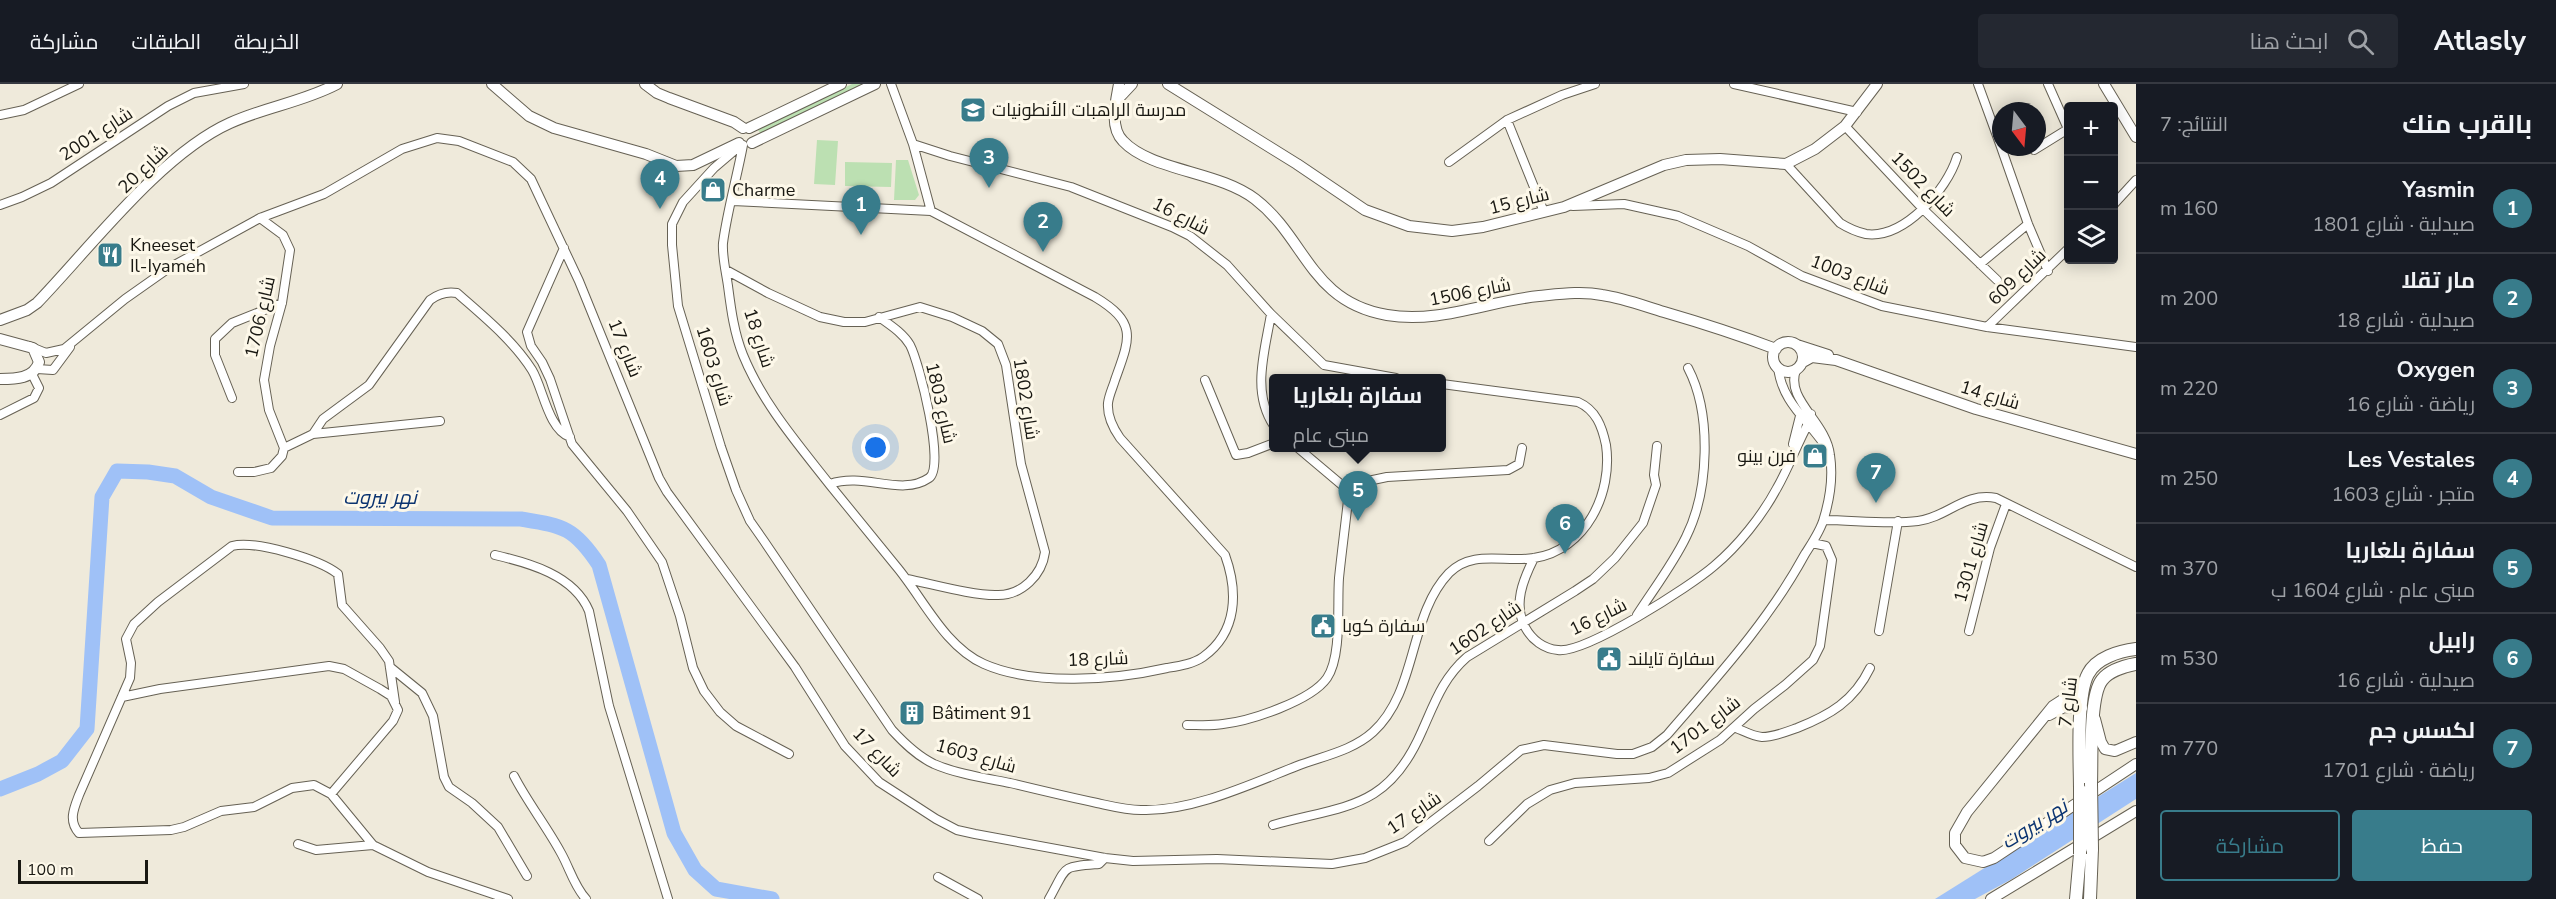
<!DOCTYPE html>
<html lang="ar">
<meta charset="utf-8">
<style>
body{margin:0;font-family:"Nunito Sans",Cairo,sans-serif;background:#242831;color:#f1f3f6;direction:rtl}
.controls{position:absolute;right:18px;top:18px;display:grid;overflow:hidden;border-radius:6px;box-shadow:0 3px 15px #0003}
.controls button{width:54px;height:54px;display:grid;place-items:center;padding:0;border:0;border-bottom:2px solid #363941;background:#171b24;color:#f1f3f6;font:30px sans-serif}
.compass{position:absolute;left:1992px;top:18px;width:54px;height:54px;border-radius:50%;background:#171b24;box-shadow:0 3px 15px #0003;rotate:164deg}
.scale{position:absolute;left:18px;bottom:15px;width:130px;box-sizing:border-box;padding-left:6px;border:3px solid #191812;border-top:0;font-size:16px;line-height:21px;white-space:nowrap;color:#191812;-webkit-text-stroke:4px #fdf8e9;paint-order:stroke}
.you{position:absolute;left:876px;top:364px;width:21px;height:21px;margin:-15px;border:4px solid #fff;border-radius:50%;background:#1a73e8;box-shadow:0 0 0 9px #1a73e833}
.badge{display:grid;place-items:center;width:39px;height:39px;border-radius:50%;background:#387c8b;color:#fff;font-size:20px;font-weight:700}
.pin{position:absolute;translate:-50% -50px;filter:drop-shadow(0 2px 3px #0008)}
.pin::after{content:'';position:absolute;top:32px;width:21px;height:18px;background:inherit;clip-path:polygon(0 0,100% 0,50% 100%)}
.popup{position:absolute;left:1269px;top:290px;width:177px;height:78px;box-sizing:border-box;display:grid;place-content:center;border-radius:6px;background:#171b24;filter:drop-shadow(0 2px 4px #0005);font-size:20px;white-space:nowrap;color:#9ea1a6}
.popup b{font-size:22px;color:#f1f3f6}
.popup::after{content:'';position:absolute;left:50%;top:100%;margin-left:-12px;border:12px solid transparent;border-top-color:#171b24}
.list{margin:0;padding:0;list-style:none}
h2{display:flex;justify-content:space-between;align-items:center;height:78px;margin:0;padding:0 24px;font-size:26px}
h2 small{font-size:20px;font-weight:400;color:#9ea1a6}
.list li{display:grid;grid-template-columns:39px 1fr auto;gap:18px;align-items:center;box-sizing:border-box;height:90px;padding:0 24px;border-top:2px solid #363941}
.list b{display:block;font-size:22px;white-space:nowrap}
.list p{margin:0;font-size:20px;white-space:nowrap;color:#9ea1a6}
.list em{font-size:20px;font-style:normal;color:#9ea1a6}
.actions{display:flex;gap:12px;padding:18px 24px}
.actions a{flex:1;padding:14px 0;border:2px solid #387c8b;border-radius:6px;text-align:center;font-size:21px;color:#387c8b}
.actions .main{background:#387c8b;color:#fff}
.icon{flex:none;width:33px;height:33px;fill:none;stroke:currentColor;stroke-width:2;stroke-linecap:round;stroke-linejoin:round}
.map{position:relative;flex:none;width:2136px;height:815px;overflow:hidden;direction:ltr}
header{display:flex;align-items:center;gap:36px;box-sizing:border-box;height:84px;padding:0 30px;background:#171b24;border-bottom:2px solid #363941}
header strong{font-size:28px}
nav{display:flex;gap:33px;margin-inline-start:auto;font-size:21px}
.search{width:420px;height:54px;background:#242831;display:flex;align-items:center;gap:15px;box-sizing:border-box;padding:0 21px;border-radius:6px;color:#9ea1a6;font-size:22px}
main{display:flex}
aside{flex:1;background:#171b24}
.map>svg:first-child{display:block}
.green{fill:#bce0b2}
.water{fill:#9fc1f7}
.lines{fill:none;stroke-linecap:round;stroke-linejoin:round}
.river{stroke:#9fc1f7;stroke-width:15}
.minor-casing{stroke:#666154;stroke-width:10}
.tertiary-casing{stroke:#666154;stroke-width:12}
.secondary-casing{stroke:#666154;stroke-width:14}
.minor{stroke:#fff;stroke-width:8}
.tertiary{stroke:#fff;stroke-width:10}
.secondary{stroke:#fff;stroke-width:12}
.secondary-bridge-casing{stroke:#666154;stroke-width:14;stroke-linecap:butt}
.secondary-bridge{stroke:#fff;stroke-width:12}
.labels{text-anchor:middle;stroke-width:6;stroke-linejoin:round;paint-order:stroke}
.poi-label{font-size:18px;fill:#191812;stroke:#fdf8e9;text-anchor:start}
.street-label{font-size:18px;fill:#191812;stroke:#fdf8e9}
.water-label{font-size:20px;font-style:italic;fill:#0a3370;stroke:#fdf8e9}
</style>
<header>
<strong>Atlasly</strong>
<div class="search"><svg class="icon" aria-label="search" viewBox="0 0 24 24"><circle cx="10" cy="10" r="6"/><path d="M15 15l6 6"/></svg>ابحث هنا</div>
<nav><a>الخريطة</a><a>الطبقات</a><a>مشاركة</a></nav>
</header>
<main>
<aside>
<h2>بالقرب منك<small>النتائج: 7</small></h2>
<ul class="list">
<li><span class="badge">1</span><div><b>Yasmin</b><p>صيدلية · شارع 1801</p></div><em>160 m</em></li>
<li><span class="badge">2</span><div><b>مار تقلا</b><p>صيدلية · شارع 18</p></div><em>200 m</em></li>
<li><span class="badge">3</span><div><b>Oxygen</b><p>رياضة · شارع 16</p></div><em>220 m</em></li>
<li><span class="badge">4</span><div><b>Les Vestales</b><p>متجر · شارع 1603</p></div><em>250 m</em></li>
<li><span class="badge">5</span><div><b>سفارة بلغاريا</b><p>مبنى عام · شارع 1604 ب</p></div><em>370 m</em></li>
<li><span class="badge">6</span><div><b>رابيل</b><p>صيدلية · شارع 16</p></div><em>530 m</em></li>
<li><span class="badge">7</span><div><b>لكسس جم</b><p>رياضة · شارع 1701</p></div><em>770 m</em></li>
</ul>
<div class="actions"><a class="main">حفظ</a><a>مشاركة</a></div>
</aside>
<div class="map">
<svg width="2136" height="815" viewBox="0 0 2136 815">
<rect width="100%" height="100%" fill="#efeadb"/>
<path class="green" d="M 852,0 L 863,0 L 761,50 L 758,46 Z
M 817,56 L 838,57 L 835,101 L 814,100 Z
M 896,76 L 908,76 L 919,111 L 915,116 L 894,116 Z
M 845,78 L 892,79 L 891,103 L 845,102 Z"/>
<path class="water" d="M 2136,689 L 2136,715 L 2012,795 L 1975,815 L 1935,815 Z"/>
<g class="lines">
<path class="river" d="M 0,705 L 38,690 L 62,677 L 87,645 L 102,413 L 117,387 L 148,388 L 175,392 L 211,413 L 272,434 L 521,435 C 563,442 574,443 599,481 L 674,749 L 695,786 L 716,805 L 772,815"/>
<g class="minor-casing">
<path id="minor" d="M 891,0 L 913,60 L 931,127
M 1734,0 L 1857,28
M 1978,0 L 2001,63
M 2048,0 L 2068,45
M 0,31 L 24,26 L 79,0
M 1507,36 L 1544,128
M 1845,42 L 1924,126 L 1997,196
M 913,60 L 950,72 L 1071,103 L 1172,143 L 1190,152 L 1227,181 L 1271,230 L 1324,281 L 1396,294
M 741,61 L 714,84 L 683,118 L 672,140 L 672,161 L 678,222 L 721,363 L 736,406 L 750,437 L 764,457 L 892,646 C 904,659 917,672 934,680 C 957,690 985,694 1010,699 C 1039,706 1068,713 1097,719 C 1111,722 1126,726 1141,726 C 1191,728 1251,700 1297,682 C 1323,672 1352,667 1373,648 C 1418,607 1408,532 1449,489 C 1473,465 1504,479 1534,474 C 1586,466 1613,409 1606,361 C 1602,342 1596,326 1578,318 L 1442,300
M 2001,63 L 2028,140 L 2048,187
M 2034,66 L 2068,45
M 1449,78 L 1507,36 L 1562,11 L 1595,0
M 1786,80 L 1840,139 C 1848,144 1857,148 1866,150 C 1904,155 1947,106 1957,73
M 733,117 L 931,127 L 1095,213 C 1138,239 1130,254 1115,296 C 1113,303 1109,311 1108,319 C 1107,332 1113,344 1120,354 L 1225,471 C 1238,507 1238,548 1203,573 C 1193,580 1179,582 1167,584 C 1114,596 1034,602 984,580 C 944,562 923,514 896,482 C 874,455 852,428 830,401 C 798,360 763,320 743,271 C 734,249 731,225 728,202 C 726,188 722,172 723,159 C 727,128 737,93 743,61
M 2114,120 L 2136,96
M 0,121 L 22,113 L 51,99 L 168,22 L 194,9 L 244,0
M 1573,122 L 1624,120 L 1678,132 L 1748,162 L 1802,192 L 1882,222 L 1987,243 L 2136,263
M 564,164 L 527,248 L 531,262 L 542,278 L 550,295 L 572,360 L 627,427 L 662,478 L 680,532 L 693,584 L 704,607 L 720,628 L 736,642 L 789,670
M 1980,180 L 2028,140
M 726,186 L 768,209 L 820,233 L 844,238 L 865,238 L 920,223 L 952,233 L 982,247 L 998,260 L 1006,281 L 1021,380 L 1045,468 C 1042,491 1022,511 998,511 C 974,512 932,500 907,495
M 1271,230 C 1265,267 1251,308 1274,342
M 1987,243 L 2068,165
M 29,262 L 46,269 L 64,265 L 125,215 L 169,184 L 260,134 L 324,110 L 402,65 L 437,54 L 459,57 L 513,78 L 531,95 L 579,197 L 659,394 L 667,408 L 795,583 L 845,662 L 879,698 L 936,735 L 957,746 L 975,750 L 1105,774 L 1133,777 L 1217,775 L 1332,780 L 1365,774 L 1405,758 L 1478,702 L 1521,666 L 1544,661 L 1617,670 L 1633,670 L 1652,663 L 1667,651 C 1717,593 1768,538 1805,470 C 1812,459 1821,446 1824,434 C 1830,414 1833,391 1830,371 C 1826,337 1785,316 1796,286
M 1778,283 C 1782,320 1810,337 1828,366
M 37,285 L 53,286 L 70,263
M 1205,296 L 1236,371 L 1248,369 L 1274,359
M 232,314 L 215,271 L 215,255 L 232,239 L 282,219
M 0,331 L 34,314 L 39,304 L 32,290
M 313,350 L 440,337
M 1793,360 L 1800,332
M 284,364 L 313,350 L 323,335 L 369,301 L 430,216 C 438,210 446,207 457,209 C 483,232 513,256 532,286 C 543,304 548,345 570,353
M 1298,364 L 1349,407
M 238,388 L 254,388 L 271,384 L 282,372 L 284,364 L 269,326 L 264,296 L 270,262 L 282,219 L 290,166 L 283,151 L 260,134
M 830,400 C 865,388 901,413 929,394 C 946,383 919,278 910,261 C 903,249 890,241 879,233
M 1349,407 L 1368,397 L 1387,393 L 1508,386 L 1519,380 L 1522,364
M 1824,436 C 1853,436 1889,441 1918,437 C 1948,433 1964,408 1996,414 L 2136,483
M 495,471 C 529,479 574,491 589,527 L 609,622 L 668,815
M 1534,474 C 1523,496 1513,520 1525,543 C 1532,556 1544,565 1558,566 C 1585,570 1691,502 1714,482 C 1738,462 1762,432 1777,404 C 1789,383 1797,360 1809,338 L 1811,330
M 1637,531 C 1653,506 1673,480 1686,453 C 1709,407 1712,330 1688,284
M 1879,547 L 1898,437
M 1969,547 L 1990,464 L 2006,420
M 390,583 L 422,609 L 433,632 L 444,693 L 449,703 L 472,719 L 498,743 L 527,792
M 122,613 L 160,605 L 329,582 L 344,585 L 380,605 L 391,612 L 398,626 L 393,637 L 331,710
M 395,618 L 389,577 L 380,564 L 342,521 L 338,490 C 319,475 255,456 232,462 L 158,518 L 134,540 L 126,555 L 131,579 L 130,594 L 79,711 C 74,724 68,737 79,749 L 171,746 L 184,743 L 221,727 L 254,723 L 292,704 L 314,701 L 331,710 L 373,761 L 428,788 L 508,815
M 1187,641 C 1199,641 1211,642 1223,640 C 1250,637 1311,617 1327,594 C 1342,572 1337,521 1339,494 C 1342,465 1346,436 1349,407
M 1736,644 C 1744,647 1752,652 1762,653 C 1774,653 1786,648 1797,644 C 1830,631 1854,617 1870,584
M 514,692 C 528,719 547,743 561,769 C 570,785 574,802 586,815
M 1273,741 C 1345,721 1388,726 1422,647 C 1435,618 1443,594 1467,573 L 1575,507 L 1593,495 L 1615,474 L 1643,439 L 1656,401 L 1654,391 L 1657,362
M 1489,757 L 1527,720 L 1550,706 L 1575,699 L 1649,694 L 1668,689 L 1720,656 L 1754,625 L 1785,601 L 1813,576 L 1820,562 L 1832,476 L 1826,462 L 1812,459
M 298,760 L 316,766 L 373,761
M 938,793 L 978,815
M 1049,815 C 1068,781 1060,783 1099,780 L 1105,774"/>
</g>
<g class="tertiary-casing">
<path id="tertiary" d="M 492,0 L 529,32 L 554,44 L 646,70 L 676,82 L 693,81 L 739,59
M 645,0 L 657,9 L 669,14 L 734,38 L 743,44
M 1119,0 C 1116,17 1109,43 1123,57 C 1151,87 1219,87 1255,115 C 1306,154 1310,218 1387,231 C 1439,240 1488,217 1539,212 C 1560,210 1582,207 1602,211 C 1623,214 1644,222 1664,228 C 1702,239 1739,251 1776,265
M 1168,0 L 1297,80 L 1365,126 L 1409,142 L 1452,147 L 1483,143 L 1564,123 L 1664,81 L 1686,76 L 1720,75 L 1786,80 L 1815,65 L 1845,42 L 1877,0
M 2104,0 L 2136,53
M 1117,16 L 1132,0
M 749,44 L 841,0
M 752,59 L 875,0
M 0,236 L 27,226 L 37,219 C 90,164 161,70 230,39 C 265,23 303,18 337,0
M 0,255 L 33,264 L 39,278 C 34,295 15,295 0,295
M1773 273a15 15 0 1 1 30 0a15 15 0 1 1-30 0Z
M 1797,261 L 1828,271
M 1803,278 L 1812,273 L 1836,276 L 1976,325 L 2136,370
M 2083,610 L 2067,613 L 2053,622 L 1967,728 L 1955,749 L 1955,761 L 1965,774 L 1983,778 L 1994,774 L 2136,680
M 2049,631 L 2064,623 L 2082,624
M 2095,635 L 2101,658 L 2105,665 L 2115,667 L 2136,658
M 1991,815 L 2136,727"/>
</g>
<g class="secondary-casing">
<path id="secondary" d="M 2091,699 C 2092,677 2089,612 2102,596 C 2109,587 2125,582 2136,580
M 2080,706 C 2080,679 2076,612 2088,590 C 2096,574 2119,567 2136,565
M 2076,815 L 2080,770
M 2090,815 L 2092,765"/>
</g>
<use href="#minor" class="minor"/>
<use href="#tertiary" class="tertiary"/>
<use href="#secondary" class="secondary"/>
<g class="secondary-bridge-casing">
<path id="secondary-bridge" d="M 2091,699 L 2092,765
M 2080,706 L 2080,770"/>
</g>
<use href="#secondary-bridge" class="secondary-bridge"/>
</g>
<defs>
<g id="school-square" transform="scale(1.35)"><rect x="-9" y="-9" width="18" height="18" rx="4" fill="#387c8b" stroke="#fdf8e9"/><path d="M0-5L7-2L0 1L-7-2ZM-4 1L0 2.5L4 1V4Q0 6-4 4Z" fill="#fff"/></g>
<g id="shop-square" transform="scale(1.35)"><rect x="-9" y="-9" width="18" height="18" rx="4" fill="#387c8b" stroke="#fdf8e9"/><path d="M-5-2.5h2.3a2.7 3.5 0 0 1 5.4 0H5L5.5 6h-11ZM-1.5-2.5h3a1.5 2.3 0 0 0-3 0Z" fill="#fff"/></g>
<g id="restaurant-square" transform="scale(1.35)"><rect x="-9" y="-9" width="18" height="18" rx="4" fill="#387c8b" stroke="#fdf8e9"/><path d="M-5-6h1v4h1v-4h1v4h1v-4h1v5L-1.5 .5V6h-2V.5L-5-1ZM5-6V6H3V1.5H1.5Q1.5-4 5-6Z" fill="#fff"/></g>
<g id="civic-square" transform="scale(1.35)"><rect x="-9" y="-9" width="18" height="18" rx="4" fill="#387c8b" stroke="#fdf8e9"/><path d="M-.6-6.5H3V-4.5H.6V-3L4-1V1h2V6H-6V1h2V-1L-.6-3ZM-1.2 2.5V6h2.4V2.5Z" fill="#fff"/></g>
<g id="building-square" transform="scale(1.35)"><rect x="-9" y="-9" width="18" height="18" rx="4" fill="#387c8b" stroke="#fdf8e9"/><path d="M-4-6H4V6H1V3H-1V6H-4ZM-2.5-4.3h1.7v1.8h-1.7ZM.8-4.3h1.7v1.8H.8ZM-2.5-1h1.7V.8h-1.7ZM.8-1h1.7V.8H.8Z" fill="#fff"/></g>
</defs>
<g fill-rule="evenodd">
<use href="#school-square" x="973" y="26"/>
<use href="#shop-square" x="713" y="106"/>
<use href="#restaurant-square" x="110" y="171"/>
<use href="#shop-square" x="1815" y="372"/>
<use href="#civic-square" x="1323" y="542"/>
<use href="#civic-square" x="1609" y="575"/>
<use href="#building-square" x="912" y="629"/>
</g>
<g class="labels">
<g class="poi-label">
<text x="992" y="32">مدرسة الراهبات الأنطونيات</text>
<text x="732" y="112">Charme</text>
<text x="130" y="167">Kneeset<tspan x="130" dy="21">Il-Iyameh</tspan></text>
<text x="1796" y="378" text-anchor="end">فرن بينو</text>
<text x="1342" y="548">سفارة كوبا</text>
<text x="1628" y="581">سفارة تايلند</text>
<text x="932" y="635">Bâtiment 91</text>
</g>
<g class="street-label">
<text transform="translate(96 50) rotate(-33)" y="6">شارع 2001</text>
<text transform="translate(143 85) rotate(-44)" y="6">شارع 20</text>
<text transform="translate(1923 100) rotate(46)" y="6">شارع 1502</text>
<text transform="translate(1519 117) rotate(-14)" y="6">شارع 15</text>
<text transform="translate(1181 132) rotate(27)" y="6">شارع 16</text>
<text transform="translate(1850 191) rotate(21)" y="6">شارع 1003</text>
<text transform="translate(2017 193) rotate(-44)" y="6">شارع 609</text>
<text transform="translate(1470 208) rotate(-11)" y="6">شارع 1506</text>
<text transform="translate(260 233) rotate(-77)" y="6">شارع 1706</text>
<text transform="translate(759 254) rotate(72)" y="6">شارع 18</text>
<text transform="translate(625 264) rotate(68)" y="6">شارع 17</text>
<text transform="translate(714 282) rotate(73)" y="6">شارع 1603</text>
<text transform="translate(1990 311) rotate(17)" y="6">شارع 14</text>
<text transform="translate(1026 315) rotate(81)" y="6">شارع 1802</text>
<text transform="translate(941 319) rotate(77)" y="6">شارع 1803</text>
<text transform="translate(1971 478) rotate(-74)" y="6">شارع 1301</text>
<text transform="translate(1598 533) rotate(-26)" y="6">شارع 16</text>
<text transform="translate(1485 544) rotate(-34)" y="6">شارع 1602</text>
<text transform="translate(1098 575) rotate(-2)" y="6">شارع 18</text>
<text transform="translate(2068 618) rotate(-83)" y="6">شارع 7</text>
<text transform="translate(1705 641) rotate(-37)" y="6">شارع 1701</text>
<text transform="translate(877 668) rotate(46)" y="6">شارع 17</text>
<text transform="translate(976 672) rotate(16)" y="6">شارع 1603</text>
<text transform="translate(1414 729) rotate(-34)" y="6">شارع 17</text>
</g>
<g class="water-label">
<text x="380" y="420">نهر بيروت</text>
<text transform="translate(2034 740) rotate(-32)" y="7">نهر بيروت</text>
</g>
</g>
</svg>
<div class="controls">
<button>+</button>
<button>−</button>
<button><svg class="icon" aria-label="layers" viewBox="0 0 24 24"><path d="M12 4l9 5-9 5-9-5zM3 14l9 5 9-5"/></svg></button>
</div>
<svg class="compass" viewBox="-18 -18 36 36"><path d="M0-13l5 13h-10z" fill="#e53935"/><path d="M0 13l5-13h-10z" fill="#9ea1a6"/></svg>
<div class="scale">100 m</div>
<div class="you"></div>
<div class="pin badge" style="left:861px;top:151px">1</div>
<div class="pin badge" style="left:1043px;top:168px">2</div>
<div class="pin badge" style="left:989px;top:104px">3</div>
<div class="pin badge" style="left:660px;top:125px">4</div>
<div class="pin badge" style="left:1358px;top:437px">5</div>
<div class="popup"><b>سفارة بلغاريا</b>مبنى عام</div>
<div class="pin badge" style="left:1565px;top:470px">6</div>
<div class="pin badge" style="left:1876px;top:419px">7</div>
</div>
</main>
